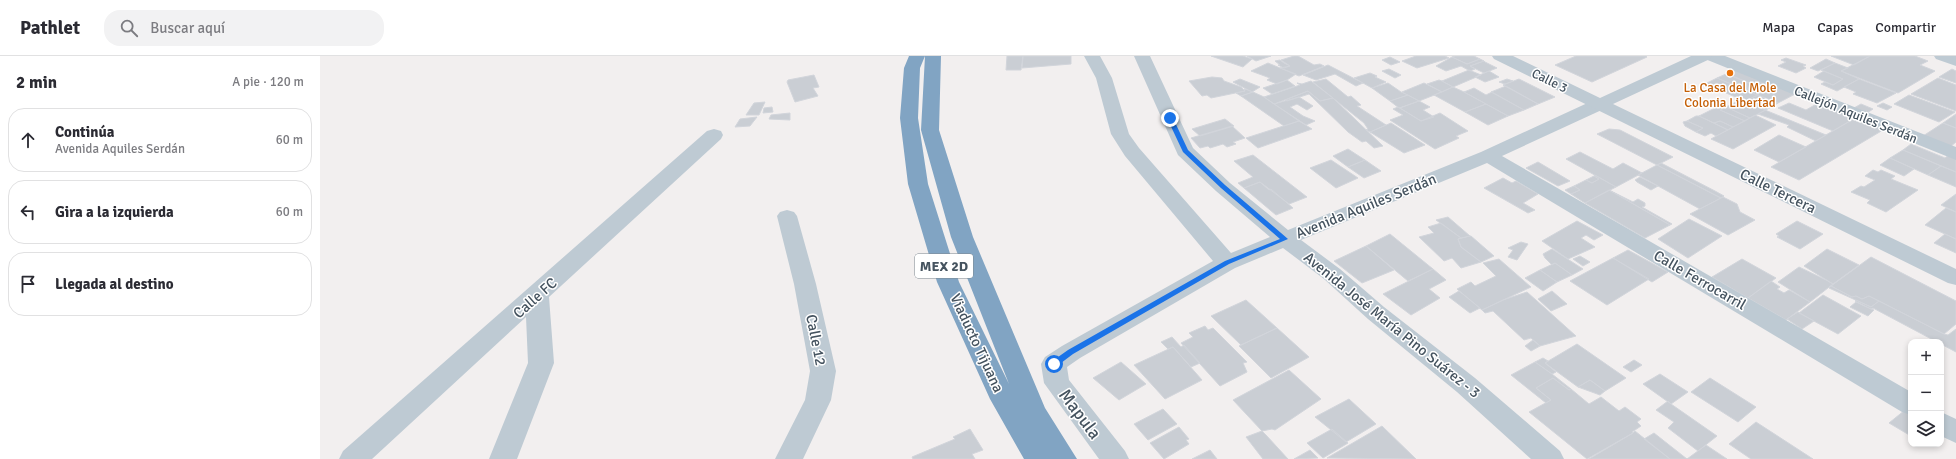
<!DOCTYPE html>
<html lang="es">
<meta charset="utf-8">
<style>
body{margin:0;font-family:Signika,sans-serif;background:#f2f2f3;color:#2b2b33}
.controls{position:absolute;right:12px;bottom:12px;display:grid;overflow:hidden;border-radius:8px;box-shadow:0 2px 6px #0003}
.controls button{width:36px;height:36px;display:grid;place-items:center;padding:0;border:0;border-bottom:1px solid #e1e1e2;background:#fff;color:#2b2b33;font:20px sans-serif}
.stop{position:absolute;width:12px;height:12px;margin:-9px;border:3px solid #1a73e8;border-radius:50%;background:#fff}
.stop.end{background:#1a73e8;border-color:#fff;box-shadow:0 1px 4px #0008}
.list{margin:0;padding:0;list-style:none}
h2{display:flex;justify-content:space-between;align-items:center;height:52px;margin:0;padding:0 16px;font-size:17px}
h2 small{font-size:13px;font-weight:400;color:#7c7c81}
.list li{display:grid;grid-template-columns:26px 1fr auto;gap:12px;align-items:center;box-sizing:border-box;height:64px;margin:0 8px 8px;padding:0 8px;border:1px solid #e1e1e2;border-radius:16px}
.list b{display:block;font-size:15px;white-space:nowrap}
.list p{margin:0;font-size:13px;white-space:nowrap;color:#7c7c81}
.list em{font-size:13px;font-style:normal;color:#7c7c81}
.icon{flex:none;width:22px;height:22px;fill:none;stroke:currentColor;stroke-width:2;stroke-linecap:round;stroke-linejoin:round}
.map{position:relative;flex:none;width:1636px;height:403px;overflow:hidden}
header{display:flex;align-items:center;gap:24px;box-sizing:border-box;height:56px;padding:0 20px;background:#fff;border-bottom:1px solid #e1e1e2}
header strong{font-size:19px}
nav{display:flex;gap:22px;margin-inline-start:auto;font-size:14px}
.search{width:280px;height:36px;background:#f2f2f3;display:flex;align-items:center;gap:10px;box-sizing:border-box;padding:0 14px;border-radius:16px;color:#7c7c81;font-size:15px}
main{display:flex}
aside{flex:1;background:#fff}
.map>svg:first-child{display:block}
.building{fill:#caced4;stroke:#d2d5db}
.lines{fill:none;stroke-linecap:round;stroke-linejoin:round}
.minor{fill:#becad3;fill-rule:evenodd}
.tertiary{fill:#becad3;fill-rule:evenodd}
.motorway{fill:#81a4c3;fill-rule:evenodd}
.route{fill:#1a73e8}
.food-dot{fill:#e8710a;stroke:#fff;stroke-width:1.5}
.labels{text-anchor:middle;stroke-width:3;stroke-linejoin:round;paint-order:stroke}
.far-street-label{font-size:13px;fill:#45535f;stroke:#fff}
.far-food-label{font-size:13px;fill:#c56008;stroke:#fff}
.shield{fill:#fff;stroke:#7d878f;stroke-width:1}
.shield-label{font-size:14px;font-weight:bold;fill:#45535f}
.street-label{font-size:15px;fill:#45535f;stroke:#fff}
.near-street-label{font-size:18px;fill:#45535f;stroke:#fff}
</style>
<header>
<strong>Pathlet</strong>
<div class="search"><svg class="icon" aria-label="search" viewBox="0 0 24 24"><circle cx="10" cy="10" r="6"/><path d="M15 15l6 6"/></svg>Buscar aquí</div>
<nav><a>Mapa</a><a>Capas</a><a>Compartir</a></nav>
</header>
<main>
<aside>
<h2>2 min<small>A pie · 120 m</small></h2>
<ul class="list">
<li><svg class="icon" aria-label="ahead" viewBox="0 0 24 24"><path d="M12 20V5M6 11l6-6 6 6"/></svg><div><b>Continúa</b><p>Avenida Aquiles Serdán</p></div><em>60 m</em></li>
<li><svg class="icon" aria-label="left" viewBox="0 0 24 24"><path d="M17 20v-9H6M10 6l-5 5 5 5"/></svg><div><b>Gira a la izquierda</b></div><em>60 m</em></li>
<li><svg class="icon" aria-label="arrive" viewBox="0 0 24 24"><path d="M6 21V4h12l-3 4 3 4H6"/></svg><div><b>Llegada al destino</b></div></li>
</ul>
</aside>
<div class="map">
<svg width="1636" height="403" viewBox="0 0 1636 403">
<rect width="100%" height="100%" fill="#f2efef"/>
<path class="building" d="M 687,0 L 703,0 L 701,14 L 686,14 Z
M 703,0 L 751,0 L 751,8 L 702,12 Z
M 891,0 L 923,0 L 932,3 L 923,11 Z
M 927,0 L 951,0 L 936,5 Z
M 974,0 L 978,0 L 994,9 L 1000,8 L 1004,10 L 979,20 L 960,12 L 970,10 L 961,4 Z
M 1096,0 L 1125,0 L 1129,2 L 1097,12 L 1082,5 Z
M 1135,0 L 1154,0 L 1160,3 L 1147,8 L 1132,1 Z
M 1256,0 L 1326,0 L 1327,1 L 1272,26 L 1235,9 Z
M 1511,0 L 1550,0 L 1534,9 Z
M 1550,0 L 1595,0 L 1608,5 L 1600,9 L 1615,15 L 1578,37 L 1521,15 Z
M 1070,1 L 1080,6 L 1071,9 L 1062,4 Z
M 1132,1 L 1147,8 L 1160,3 L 1164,5 L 1150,10 L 1155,13 L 1150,15 L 1141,10 L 1126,15 L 1116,10 Z
M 1466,2 L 1486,9 L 1483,10 L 1486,12 L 1476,17 L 1458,10 L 1466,6 L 1461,4 Z
M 1506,3 L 1515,7 L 1498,15 L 1490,12 Z
M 960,4 L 964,7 L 970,10 L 964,12 L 958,9 L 960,9 L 955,5 Z
M 1164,5 L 1165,6 L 1177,12 L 1164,17 L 1150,10 Z
M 948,7 L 960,12 L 976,18 L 967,24 L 957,28 L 947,24 L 950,22 L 931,15 Z
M 1515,7 L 1528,12 L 1521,15 L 1539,23 L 1517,35 L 1501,28 L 1505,26 L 1513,29 L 1523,23 L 1501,14 Z
M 1008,9 L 1035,23 L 1043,27 L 1036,30 L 1015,18 L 996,24 L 983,19 Z
M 1419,12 L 1459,28 L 1446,34 L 1406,18 Z
M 1069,13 L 1081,19 L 1075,22 L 1062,15 Z
M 1632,13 L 1636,15 L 1636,27 L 1619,21 Z
M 1149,14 L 1161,19 L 1133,31 L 1122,25 Z
M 1169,15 L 1179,21 L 1165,26 L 1155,21 Z
M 1504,15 L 1523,23 L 1513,29 L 1494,21 Z
M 1050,17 L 1057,20 L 1055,21 L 1066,26 L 1052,32 L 1034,22 Z
M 1406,18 L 1408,18 L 1446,34 L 1437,39 L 1397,22 Z
M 494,19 L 499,31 L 493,32 L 498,40 L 475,46 L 467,26 L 468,24 Z
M 892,21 L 902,22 L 904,25 L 921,31 L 925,35 L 891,42 L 887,39 L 882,40 L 869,25 Z
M 1397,22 L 1437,39 L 1438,39 L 1425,45 L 1385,28 Z
M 1618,22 L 1636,29 L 1636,55 L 1591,38 Z
M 920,23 L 940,31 L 932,36 L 913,26 Z
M 1006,23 L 1028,41 L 1031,40 L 1041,49 L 1037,50 L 1066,69 L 1050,76 L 1046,74 L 1048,73 L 1044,67 L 993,26 Z
M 1187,23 L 1193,25 L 1185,28 L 1179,26 Z
M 1199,23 L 1235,41 L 1218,48 L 1183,29 Z
M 1539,23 L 1576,37 L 1557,47 L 1533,38 L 1536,36 L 1524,31 Z
M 967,24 L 975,30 L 952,38 L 943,32 Z
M 1119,24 L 1122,25 L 1133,31 L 1122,36 L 1107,28 Z
M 991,25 L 1013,42 L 1000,45 L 988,35 L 954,48 L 944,41 L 980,29 L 977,27 L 982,28 Z
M 1068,27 L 1081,36 L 1088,39 L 1070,45 L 1052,32 Z
M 1104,27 L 1122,36 L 1099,45 L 1082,36 Z
M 1459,28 L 1479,36 L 1458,47 L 1437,39 Z
M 1186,30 L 1218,48 L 1204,54 L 1171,36 Z
M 1133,31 L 1144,36 L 1166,48 L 1145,56 L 1114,39 Z
M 1154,32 L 1166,39 L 1172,36 L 1204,54 L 1188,60 L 1144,36 Z
M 924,33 L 925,33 L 933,36 L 921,40 L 916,37 L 925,35 Z
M 988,35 L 1000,45 L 1013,42 L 1063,90 L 1054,92 L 1046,85 L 1042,86 L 1028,76 L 989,38 L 967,45 L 965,44 Z
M 933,36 L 944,41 L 979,65 L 964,70 L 921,40 Z
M 1088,39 L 1099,45 L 1079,52 L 1070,45 Z
M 1438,39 L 1458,47 L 1446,54 L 1425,45 Z
M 1589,39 L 1635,56 L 1619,66 L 1574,48 Z
M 979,41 L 993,50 L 987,54 L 977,48 L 970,51 L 983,60 L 995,65 L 986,69 L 954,48 Z
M 1422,43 L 1425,45 L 1446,54 L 1430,62 L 1406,51 Z
M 1099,45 L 1110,51 L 1103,54 L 1114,61 L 1101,65 L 1080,52 Z
M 445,46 L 439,59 L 426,59 L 434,47 Z
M 1395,46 L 1406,51 L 1400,54 L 1425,65 L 1413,71 L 1400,65 L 1394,67 L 1379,60 L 1395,52 Z
M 1500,46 L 1537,61 L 1513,75 L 1458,52 L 1469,47 L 1486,54 Z
M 1563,47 L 1572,51 L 1567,54 L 1557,50 Z
M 1166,48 L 1188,60 L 1168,69 L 1145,56 Z
M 1541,48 L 1553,53 L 1547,57 L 1534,52 Z
M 452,51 L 453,56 L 443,57 L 444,52 Z
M 1078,51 L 1101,65 L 1120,57 L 1148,75 L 1136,80 L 1139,82 L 1115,93 L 1070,64 L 1083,59 L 1073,53 Z
M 1406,51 L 1430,62 L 1425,65 L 1400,54 Z
M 1445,54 L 1506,79 L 1496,85 L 1467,71 L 1469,69 L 1438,58 Z
M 470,57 L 470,64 L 449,63 L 451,59 Z
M 1636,58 L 1636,72 L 1623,67 Z
M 1435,59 L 1456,69 L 1413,93 L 1391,83 Z
M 1376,60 L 1379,60 L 1408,74 L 1396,80 L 1391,77 L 1385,80 L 1376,76 L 1383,72 L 1367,65 Z
M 437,61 L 430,70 L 415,71 L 420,63 Z
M 1535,62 L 1563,74 L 1479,124 L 1451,111 Z
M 905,63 L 914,70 L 880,80 L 872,73 Z
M 979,65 L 992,73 L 938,92 L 926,82 Z
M 1367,65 L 1383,72 L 1376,76 L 1365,70 L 1363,66 Z
M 1400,65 L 1413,71 L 1408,74 L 1394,67 Z
M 1071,67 L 1105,89 L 1084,97 L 1050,76 Z
M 1623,67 L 1636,72 L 1636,86 L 1630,91 L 1603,80 Z
M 912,70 L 925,82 L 913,86 L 916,88 L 907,91 L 903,88 L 890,92 L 888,90 L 880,92 L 871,82 Z
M 1289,73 L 1300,74 L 1353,101 L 1337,109 L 1277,78 Z
M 1459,79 L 1486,91 L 1459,106 L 1434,94 Z
M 1591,88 L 1625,102 L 1630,98 L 1636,101 L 1636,116 L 1583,94 Z
M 1028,93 L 1045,104 L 1028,111 L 1013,100 Z
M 1583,94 L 1621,110 L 1608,119 L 1570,102 Z
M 1260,96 L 1293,113 L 1303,107 L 1322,117 L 1296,131 L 1246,103 Z
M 933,99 L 987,141 L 969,148 L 940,126 L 924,132 L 918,127 L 933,121 L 914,105 Z
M 1570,102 L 1594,113 L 1584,120 L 1560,109 Z
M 1011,104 L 1038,122 L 1016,132 L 990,112 Z
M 1045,104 L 1061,115 L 1044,122 L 1028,111 Z
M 1218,106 L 1250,125 L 1238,130 L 1206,112 Z
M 1341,107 L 1395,135 L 1404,140 L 1401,142 L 1337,109 Z
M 1337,109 L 1391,137 L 1401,142 L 1380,153 L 1318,119 Z
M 1621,110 L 1636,116 L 1636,131 L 1608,119 Z
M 1553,114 L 1558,116 L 1561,114 L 1575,120 L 1571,123 L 1598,134 L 1566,156 L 1547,147 L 1550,144 L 1531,136 L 1541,130 L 1544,131 L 1555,124 L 1545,120 Z
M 1275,119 L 1296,131 L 1265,147 L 1251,138 L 1260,134 L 1254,130 L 1266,124 L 1272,127 L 1279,123 L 1274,120 Z
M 1274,120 L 1279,123 L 1272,127 L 1266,124 Z
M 1320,121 L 1338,130 L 1331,134 L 1317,126 L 1315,124 Z
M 1183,122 L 1192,127 L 1196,125 L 1218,138 L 1203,147 L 1215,154 L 1208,157 L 1164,132 Z
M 940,126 L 949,134 L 951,133 L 973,152 L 956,159 L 924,132 Z
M 1254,130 L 1260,134 L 1251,138 L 1245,134 Z
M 1289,134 L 1313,146 L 1318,143 L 1325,147 L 1325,150 L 1322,151 L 1352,168 L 1350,169 Z
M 1289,134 L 1350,169 L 1325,182 L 1265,147 Z
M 1636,138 L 1636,156 L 1621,149 Z
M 1403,141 L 1417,148 L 1420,156 L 1435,164 L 1408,179 L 1370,158 Z
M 1626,152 L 1636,156 L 1636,183 L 1605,169 Z
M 1128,161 L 1150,180 L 1141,182 L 1116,164 Z
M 1369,163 L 1402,180 L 1368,202 L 1338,183 Z
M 1257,165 L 1283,179 L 1274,184 L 1266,179 L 1261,182 L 1275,191 L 1248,203 L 1222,185 Z
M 1477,165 L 1503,178 L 1480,193 L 1457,181 L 1459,180 L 1456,178 Z
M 1121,167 L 1141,182 L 1138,183 L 1141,191 L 1161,206 L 1141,212 L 1132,202 L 1124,205 L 1099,181 L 1114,177 L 1108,171 Z
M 1070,178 L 1113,213 L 1088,225 L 1046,190 Z
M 1625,178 L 1636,183 L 1636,197 L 1614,187 Z
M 1150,180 L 1151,180 L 1174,200 L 1161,206 L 1141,191 L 1138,183 Z
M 1201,186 L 1208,188 L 1197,204 L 1188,201 L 1193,194 L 1188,192 Z
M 1046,190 L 1074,214 L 1042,227 L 1014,205 Z
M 1232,193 L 1263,213 L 1252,219 L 1235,207 L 1232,209 L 1225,202 L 1223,198 Z
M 1507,193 L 1539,209 L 1513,228 L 1484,210 Z
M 1308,194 L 1348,216 L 1332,226 L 1293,202 Z
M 1260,200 L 1270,206 L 1263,210 L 1253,203 Z
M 1551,201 L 1636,245 L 1636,268 L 1624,278 L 1549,240 L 1542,243 L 1536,240 L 1532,241 L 1511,230 Z
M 1293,202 L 1329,223 L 1287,249 L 1250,225 Z
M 1179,203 L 1211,231 L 1162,254 L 1137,233 L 1151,226 L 1155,230 L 1176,220 L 1163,207 Z
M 1422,203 L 1456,222 L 1428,242 L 1392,221 Z
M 1235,207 L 1252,219 L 1237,226 L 1220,214 Z
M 1479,211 L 1506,224 L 1513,228 L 1490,246 L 1458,226 Z
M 1113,213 L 1126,224 L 1109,233 L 1120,242 L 1091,259 L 1063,238 Z
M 1220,214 L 1237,226 L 1223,235 L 1205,222 Z
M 1451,225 L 1460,231 L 1457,233 L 1464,237 L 1469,234 L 1490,246 L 1466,264 L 1428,242 Z
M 1511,230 L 1532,241 L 1536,240 L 1542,243 L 1549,240 L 1559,245 L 1551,251 L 1509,232 Z
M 1139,235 L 1160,252 L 1150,257 L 1129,241 Z
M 1232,235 L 1247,248 L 1231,255 L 1218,243 Z
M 1207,236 L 1256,280 L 1220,290 L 1211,282 L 1204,284 L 1173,255 L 1165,257 L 1162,254 L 1183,244 Z
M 1503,239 L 1541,260 L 1518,278 L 1479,257 Z
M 926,244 L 957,272 L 921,289 L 891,260 Z
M 1536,244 L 1551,251 L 1559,245 L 1624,278 L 1628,279 L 1636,273 L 1636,296 L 1621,288 L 1621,286 L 1617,286 L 1553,252 L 1551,253 L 1535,245 Z
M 1536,246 L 1551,253 L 1554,254 L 1548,260 L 1530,251 Z
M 1478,256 L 1494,265 L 1482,273 L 1467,263 Z
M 885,270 L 888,274 L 893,272 L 927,306 L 923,307 L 927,316 L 900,330 L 861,287 L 873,281 L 869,277 Z
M 957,272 L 989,301 L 951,322 L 919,290 Z
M 852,281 L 861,291 L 864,289 L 880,307 L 871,311 L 853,291 L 848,293 L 841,286 Z
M 1213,284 L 1220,290 L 1211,295 L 1205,290 Z
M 1257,288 L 1306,322 L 1285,335 L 1270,324 L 1258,331 L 1225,307 Z
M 853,291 L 882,324 L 845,343 L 814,309 Z
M 1223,302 L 1228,305 L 1225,307 L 1236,316 L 1232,318 L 1215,306 Z
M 1314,304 L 1322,309 L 1311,316 L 1303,311 Z
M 801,306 L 826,328 L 799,344 L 773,322 Z
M 1215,306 L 1232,318 L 1251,333 L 1249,334 L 1233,322 L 1216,332 L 1231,344 L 1226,347 L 1191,319 Z
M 969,314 L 1001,343 L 955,374 L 952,373 L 942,375 L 913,344 Z
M 1340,318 L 1368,336 L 1351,348 L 1323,328 Z
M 1233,322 L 1249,334 L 1251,333 L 1269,348 L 1281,341 L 1299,355 L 1305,351 L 1321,363 L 1317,366 L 1321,370 L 1312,376 L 1313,377 L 1267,403 L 1209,356 L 1231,344 L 1216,332 Z
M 1390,322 L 1436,351 L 1418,366 L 1371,336 Z
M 1270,324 L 1285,335 L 1280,339 L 1258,331 Z
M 1029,343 L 1056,368 L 1026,386 L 995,361 Z
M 1348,345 L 1351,348 L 1397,380 L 1378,395 L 1348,372 L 1354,366 L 1336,354 Z
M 843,353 L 857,368 L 828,384 L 814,368 Z
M 1585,354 L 1591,358 L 1591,380 L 1569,367 Z
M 1436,366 L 1493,403 L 1431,403 L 1409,388 Z
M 1062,370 L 1096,403 L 1007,402 Z
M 859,371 L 869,383 L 866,384 L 869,388 L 844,403 L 830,387 Z
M 650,373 L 663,394 L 652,398 L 655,403 L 593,403 L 592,401 L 635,383 L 633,381 Z
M 1012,373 L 1028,387 L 1003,402 L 987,387 Z
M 942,375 L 946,379 L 968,403 L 943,403 L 926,381 Z
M 1315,375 L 1350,403 L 1269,403 L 1313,377 Z
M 1334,377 L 1367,403 L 1350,403 L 1324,383 Z
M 1386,389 L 1407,403 L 1367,403 Z
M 890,394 L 897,403 L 872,403 Z
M 990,394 L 998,402 L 974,403 Z"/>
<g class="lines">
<path class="minor" d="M 764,0 L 780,0 L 792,22 L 809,78 L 819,92 L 911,197 L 950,181 L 896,135 L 858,99 L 814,0 L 830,0 L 873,92 L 910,127 L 968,174 L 1161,96 L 1274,44 L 1280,43 L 1286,44 L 1289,48 L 1286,52 L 1182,100 L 1591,336 L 1591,359 L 1582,356 L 1167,107 L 981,184 L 1020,213 L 1064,251 L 1155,322 L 1240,395 L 1244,403 L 1211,403 L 1137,336 L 1048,263 L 1004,223 L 963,192 L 915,212 L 760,302 L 747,311 L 749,324 L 805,395 L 809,403 L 779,403 L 724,327 L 721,308 L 725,301 L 742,290 L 893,205 L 805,100 L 791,78 L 776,22 Z
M 1383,0 L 1405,0 L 1636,91 L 1636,104 L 1385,3 Z
M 1614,0 L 1636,0 L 1636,10 L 1616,3 Z
M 394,73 L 401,75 L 403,79 L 401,83 L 229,241 L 234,307 L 197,403 L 169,403 L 208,307 L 206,261 L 52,403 L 19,403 L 23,395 L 387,75 Z
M 467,154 L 474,156 L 477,160 L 496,228 L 516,315 L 511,344 L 483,403 L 455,403 L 485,344 L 490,315 L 474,228 L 457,160 L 460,156 Z
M 1621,356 L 1636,363 L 1636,387 L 1621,380 Z"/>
<path class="tertiary" d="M 1172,0 L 1193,0 L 1280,42 L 1371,0 L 1392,0 L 1390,3 L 1293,48 L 1636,213 L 1636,229 L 1628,227 L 1174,3 Z"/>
<path class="motorway" d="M 589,0 L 621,0 L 619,74 L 653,181 L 725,352 L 757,403 L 704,403 L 670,343 L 617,226 L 588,128 L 580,62 L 584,12 ZM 605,0 L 601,74 L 631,181 L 689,328 L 639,226 L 608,128 L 598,62 L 600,12 Z"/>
</g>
<path class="route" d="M 850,60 L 853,62 L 868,94 L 905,129 L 968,183 L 909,208 L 753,298 L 737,310 L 731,310 L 731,306 L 748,294 L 905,205 L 960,183 L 901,132 L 863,96 L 847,62 Z"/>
<circle class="food-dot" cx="1410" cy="17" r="4"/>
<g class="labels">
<g class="far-street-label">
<text transform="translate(1230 24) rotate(26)" y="5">Calle 3</text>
<text transform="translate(1536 58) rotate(22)" y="5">Callejón Aquiles Serdán</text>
</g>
<g class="far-food-label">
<text x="1410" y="36">La Casa del Mole<tspan x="1410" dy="15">Colonia Libertad</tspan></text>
</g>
<rect class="shield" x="595" y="198" width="58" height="24" rx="3"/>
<g class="shield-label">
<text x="624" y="215">MEX 2D</text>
</g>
<g class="street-label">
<text transform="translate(1458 135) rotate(26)" y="5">Calle Tercera</text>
<text transform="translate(1046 150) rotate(-22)" y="5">Avenida Aquiles Serdán</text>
<text transform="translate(1380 224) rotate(30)" y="5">Calle Ferrocarril</text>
<text transform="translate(215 242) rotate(-42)" y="5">Calle FC</text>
<text transform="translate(1072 269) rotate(39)" y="5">Avenida José María Pino Suárez - 3</text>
<text transform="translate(496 284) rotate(79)" y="5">Calle 12</text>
<text transform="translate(657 287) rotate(65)" y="5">Viaducto Tijuana</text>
</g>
<g class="near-street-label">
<text transform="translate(760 358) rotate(53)" y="6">Mapula</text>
</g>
</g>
</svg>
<div class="controls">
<button>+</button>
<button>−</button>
<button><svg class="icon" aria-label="layers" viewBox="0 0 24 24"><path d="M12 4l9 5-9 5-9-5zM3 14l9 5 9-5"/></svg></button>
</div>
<div class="stop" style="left:734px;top:308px"></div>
<div class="stop end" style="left:850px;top:62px"></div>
</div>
</main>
